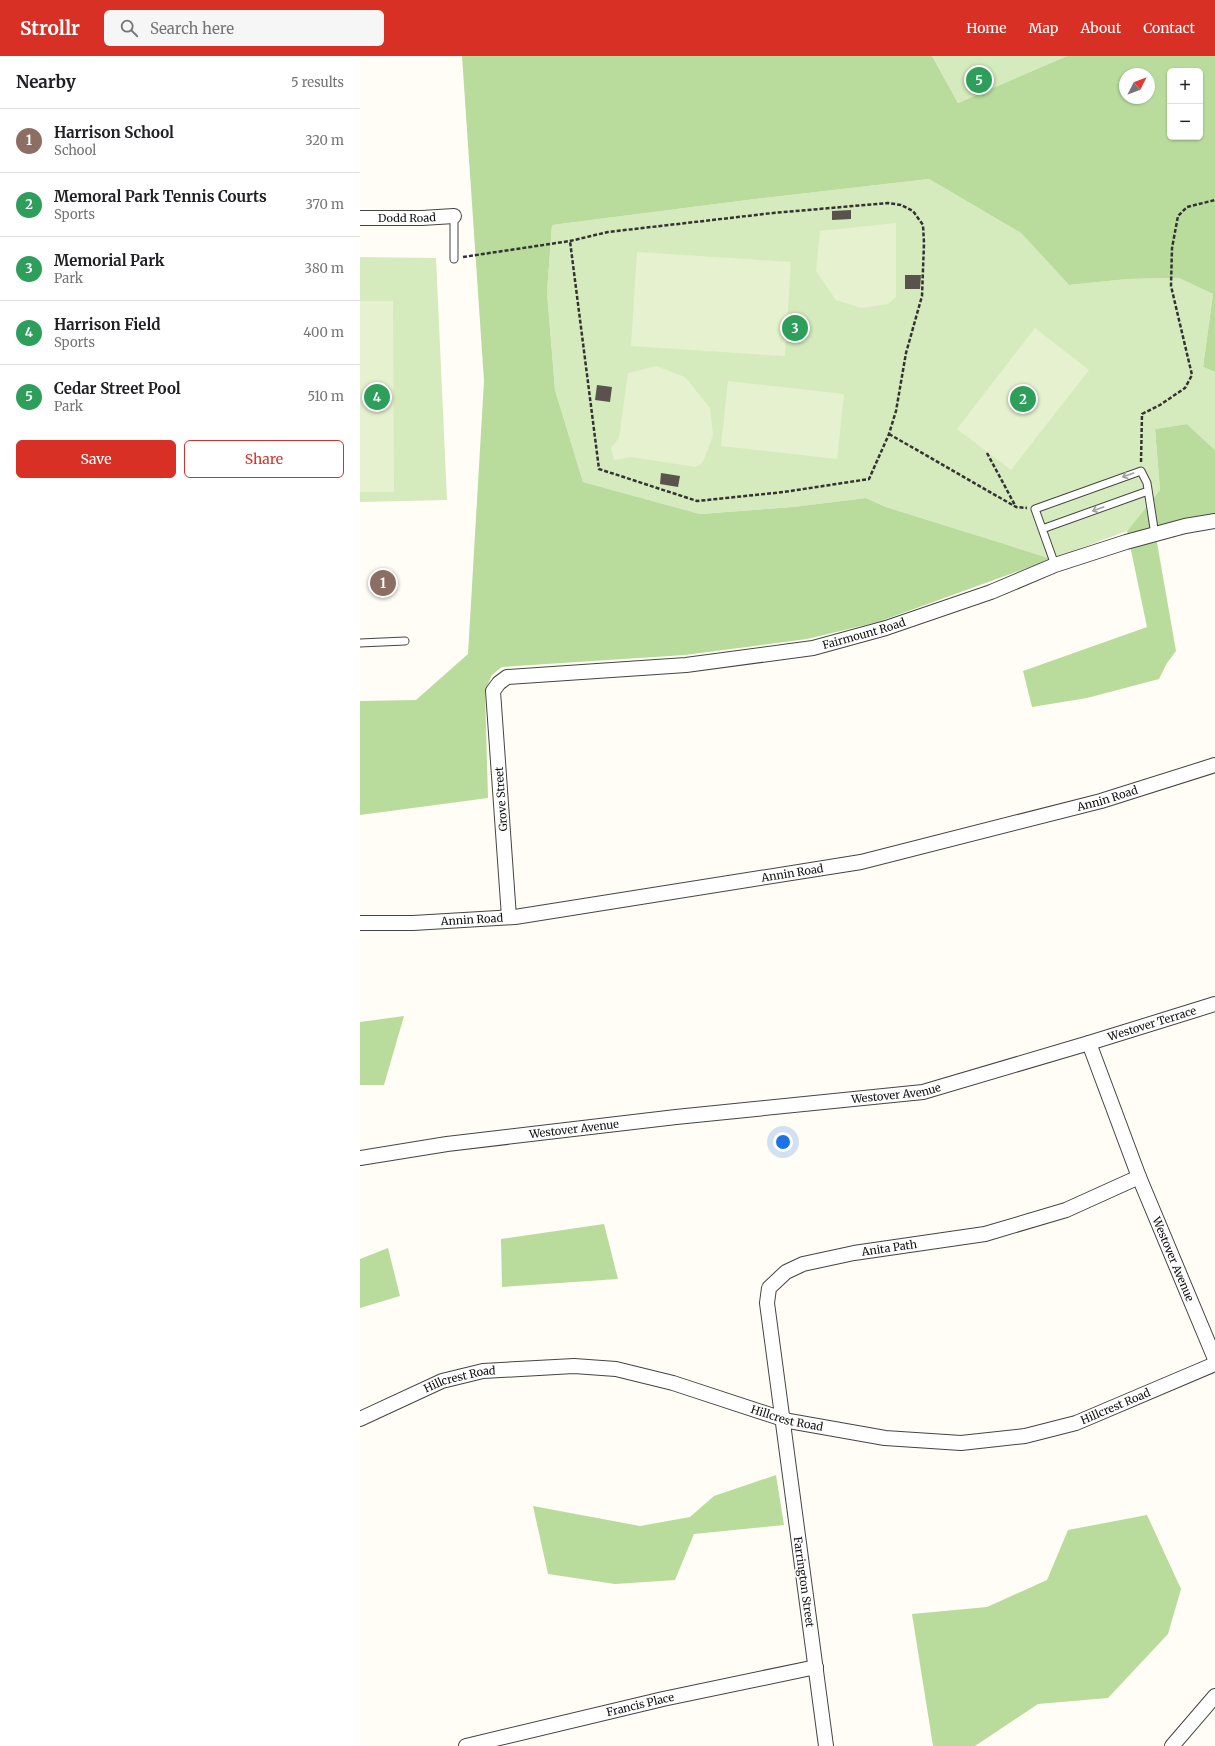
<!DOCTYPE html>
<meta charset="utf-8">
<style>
body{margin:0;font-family:Merriweather,serif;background:#f6f6f6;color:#202124}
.controls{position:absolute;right:12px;top:12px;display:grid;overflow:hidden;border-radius:6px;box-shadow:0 1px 3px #0004}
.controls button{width:36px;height:36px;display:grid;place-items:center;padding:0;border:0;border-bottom:1px solid #e0e0e0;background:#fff;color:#202124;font:20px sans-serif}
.compass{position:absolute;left:759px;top:12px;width:36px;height:36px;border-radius:50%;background:#fff;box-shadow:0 1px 3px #0004;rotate:48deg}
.you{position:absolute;left:423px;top:1086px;width:14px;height:14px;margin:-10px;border:3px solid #fff;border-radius:50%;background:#1a73e8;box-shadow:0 0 0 6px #1a73e833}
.badge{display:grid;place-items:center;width:26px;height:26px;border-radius:50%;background:#d93025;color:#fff;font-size:13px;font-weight:700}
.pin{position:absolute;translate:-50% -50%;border:2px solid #fff;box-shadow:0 1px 4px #0006}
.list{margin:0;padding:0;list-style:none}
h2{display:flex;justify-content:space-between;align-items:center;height:52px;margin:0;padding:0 16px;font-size:17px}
h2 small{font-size:13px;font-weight:400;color:#757577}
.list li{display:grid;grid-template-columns:26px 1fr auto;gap:12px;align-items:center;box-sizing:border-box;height:64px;padding:0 16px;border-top:1px solid #e0e0e0}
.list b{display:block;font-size:15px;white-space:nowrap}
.list p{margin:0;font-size:13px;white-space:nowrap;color:#757577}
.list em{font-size:13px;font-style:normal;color:#757577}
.actions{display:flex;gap:8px;padding:12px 16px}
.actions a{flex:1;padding:9px 0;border:1px solid #d93025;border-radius:6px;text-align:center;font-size:14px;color:#d93025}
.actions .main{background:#d93025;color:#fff}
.icon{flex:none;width:22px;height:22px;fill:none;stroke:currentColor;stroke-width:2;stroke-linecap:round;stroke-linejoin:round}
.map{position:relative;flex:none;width:855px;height:1690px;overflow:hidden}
header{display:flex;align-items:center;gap:24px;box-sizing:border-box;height:56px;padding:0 20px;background:#d93025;color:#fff}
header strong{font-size:19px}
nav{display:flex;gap:22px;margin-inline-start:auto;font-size:14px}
.search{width:280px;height:36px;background:#f6f6f6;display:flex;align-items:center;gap:10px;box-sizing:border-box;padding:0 14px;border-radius:6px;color:#757577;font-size:15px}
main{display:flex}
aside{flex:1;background:#fff}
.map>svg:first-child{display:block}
.green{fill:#d5ebbd}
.forest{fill:#b9dc9c;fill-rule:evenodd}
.pitch{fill:#e6f2cf}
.building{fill:#5a524d}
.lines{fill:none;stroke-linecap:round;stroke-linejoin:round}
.lane-casing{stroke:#444;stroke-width:9}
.street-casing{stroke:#444;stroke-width:16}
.path{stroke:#333;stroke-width:2.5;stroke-dasharray:4 2;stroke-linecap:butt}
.lane{stroke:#fff;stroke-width:7}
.street{stroke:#fff;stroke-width:14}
.oneway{stroke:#a0a0a0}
.labels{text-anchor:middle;stroke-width:4;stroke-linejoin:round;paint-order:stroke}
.street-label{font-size:11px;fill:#111;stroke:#fff}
</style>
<header>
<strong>Strollr</strong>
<div class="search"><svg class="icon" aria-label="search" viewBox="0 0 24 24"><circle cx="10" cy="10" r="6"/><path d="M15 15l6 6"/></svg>Search here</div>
<nav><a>Home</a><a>Map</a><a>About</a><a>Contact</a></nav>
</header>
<main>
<aside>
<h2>Nearby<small>5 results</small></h2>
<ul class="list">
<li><span class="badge" style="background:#8d6e63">1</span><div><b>Harrison School</b><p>School</p></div><em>320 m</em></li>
<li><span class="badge" style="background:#2e9e5b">2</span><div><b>Memoral Park Tennis Courts</b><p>Sports</p></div><em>370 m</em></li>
<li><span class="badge" style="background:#2e9e5b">3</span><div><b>Memorial Park</b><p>Park</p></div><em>380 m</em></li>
<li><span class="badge" style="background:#2e9e5b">4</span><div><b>Harrison Field</b><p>Sports</p></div><em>400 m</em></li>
<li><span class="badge" style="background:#2e9e5b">5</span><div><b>Cedar Street Pool</b><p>Park</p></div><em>510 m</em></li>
</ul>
<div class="actions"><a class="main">Save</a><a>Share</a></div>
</aside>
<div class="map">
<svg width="855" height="1690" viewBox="0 0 855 1690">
<rect width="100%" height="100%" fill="#fffdf5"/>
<path class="green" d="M 572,0 L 707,0 L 598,47 Z
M 569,123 L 661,177 L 709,229 L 768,223 L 819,222 L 853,238 L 843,311 L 855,316 L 855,394 L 827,368 L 795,373 L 800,434 L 767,475 L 692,503 L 526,451 L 506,442 L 433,451 L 340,458 L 223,426 L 195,334 L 187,236 L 192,169 L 395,143 Z
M 0,201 L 76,202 L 87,444 L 0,446 Z"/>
<path class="forest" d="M 102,0 L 572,0 L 598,47 L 707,0 L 855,0 L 855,316 L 843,311 L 853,238 L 819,222 L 768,223 L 709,229 L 661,177 L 569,123 L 395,143 L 192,169 L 187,236 L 195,334 L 223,426 L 340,458 L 433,451 L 506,442 L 526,451 L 692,503 L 518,566 L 447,583 L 325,599 L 142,611 L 132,619 L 125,634 L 128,742 L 0,759 L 0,645 L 56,644 L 108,598 L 124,325 ZM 810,15 L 840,15 L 840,81 L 810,81 ZM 765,18 L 789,18 L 789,42 L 765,42 Z
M 827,368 L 855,394 L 855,457 L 827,462 L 796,481 L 816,595 L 807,607 L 799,623 L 727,642 L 672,651 L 663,615 L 787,571 L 767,475 L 800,434 L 795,373 Z
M 44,960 L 24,1029 L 0,1029 L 0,966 Z
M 244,1168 L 258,1223 L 142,1231 L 141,1183 Z
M 28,1192 L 40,1240 L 0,1252 L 0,1203 Z
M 416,1419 L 424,1469 L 334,1478 L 315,1524 L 255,1528 L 188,1518 L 173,1450 L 280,1470 L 330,1461 L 354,1440 Z
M 787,1459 L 821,1533 L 808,1578 L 748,1642 L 678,1648 L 615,1690 L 573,1690 L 552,1558 L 627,1551 L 687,1524 L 708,1474 Z"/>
<path class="pitch" d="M 536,167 L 536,241 L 528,248 L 501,252 L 476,244 L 456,215 L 460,175 Z
M 277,196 L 431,206 L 425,300 L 271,290 Z
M 0,245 L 33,245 L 34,436 L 0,436 Z
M 675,272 L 729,314 L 651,414 L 597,373 Z
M 296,310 L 325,321 L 350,352 L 353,379 L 343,406 L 336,411 L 271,401 L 254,404 L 251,392 L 259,382 L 268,317 Z
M 368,325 L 484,338 L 477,403 L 361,390 Z"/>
<path class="building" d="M 491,154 L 491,163 L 472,164 L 472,155 Z
M 545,219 L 561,219 L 560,233 L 545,233 Z
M 237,329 L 252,331 L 250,346 L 235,344 Z
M 301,417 L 320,420 L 318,431 L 300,428 Z"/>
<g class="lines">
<g class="lane-casing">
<path id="lane" d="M 94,160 L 94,203
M 682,473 L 788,435
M 695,509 L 675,453 L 781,415 L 787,427 L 795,479
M 0,587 L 45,585"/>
</g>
<g class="street-casing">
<g id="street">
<path id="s1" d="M 0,162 L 62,162 L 94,160"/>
<path id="s2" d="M 149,861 L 133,635 L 139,627 L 147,621 L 326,609 L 453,592 L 526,572 L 631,536 L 695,509 L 766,486 L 825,470 L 855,465"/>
<path id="s3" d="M 0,867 L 53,867 L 155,861 L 501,806 L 741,745 L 855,709"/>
<path id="s4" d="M 729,987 L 779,1121 L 855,1303"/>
<path id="s5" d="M 0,1102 L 87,1088 L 316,1061 L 563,1036 L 729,987 L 855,948"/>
<path id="s6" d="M 0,1363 L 82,1325 L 123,1315 L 214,1310 L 256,1313 L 313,1327 L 429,1365 L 525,1382 L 601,1387 L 665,1380 L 716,1367 L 855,1308"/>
<path id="s7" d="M 106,1690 L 303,1643 L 456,1611"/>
<path id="s8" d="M 466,1690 L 407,1247 L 409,1232 L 426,1216 L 443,1208 L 494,1197 L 625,1178 L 706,1154 L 779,1121"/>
<path d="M 812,1690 L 855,1640"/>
</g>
</g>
<path class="path" d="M 103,201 L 210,185 L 248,176 L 413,157 L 528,147 L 541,149 L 553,155 L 563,169 L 564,187 L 562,240 L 546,297 L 536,355 L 529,378 L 509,423 L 424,436 L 337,445 L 239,413 L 210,185
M 529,378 L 656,451 L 667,452
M 627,397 L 656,451
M 781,406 L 782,358 L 800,349 L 825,332 L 832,319 L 811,230 L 812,192 L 818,160 L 827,151 L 855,144"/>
<use href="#lane" class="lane"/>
<use href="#street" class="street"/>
</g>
<defs><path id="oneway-shaft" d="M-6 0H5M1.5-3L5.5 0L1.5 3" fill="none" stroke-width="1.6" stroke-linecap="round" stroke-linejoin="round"/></defs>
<g class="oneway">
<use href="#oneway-shaft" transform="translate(768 419) rotate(160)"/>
<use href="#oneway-shaft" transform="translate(738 453) rotate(160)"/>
</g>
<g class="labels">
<g class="street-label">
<text dy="4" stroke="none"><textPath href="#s1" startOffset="47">Dodd Road</textPath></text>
<text dy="4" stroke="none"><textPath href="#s2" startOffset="607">Fairmount Road</textPath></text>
<text dy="4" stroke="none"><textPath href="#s3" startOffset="760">Annin Road</textPath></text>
<text transform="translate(141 743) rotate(-94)" y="4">Grove Street</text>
<text dy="4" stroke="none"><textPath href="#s3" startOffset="436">Annin Road</textPath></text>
<text dy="4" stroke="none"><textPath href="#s3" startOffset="112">Annin Road</textPath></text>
<text dy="4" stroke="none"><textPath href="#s5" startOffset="806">Westover Terrace</textPath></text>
<text dy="4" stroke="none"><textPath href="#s5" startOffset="540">Westover Avenue</textPath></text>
<text dy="4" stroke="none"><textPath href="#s5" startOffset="216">Westover Avenue</textPath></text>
<text dy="4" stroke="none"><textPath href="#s8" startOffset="592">Anita Path</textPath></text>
<text dy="4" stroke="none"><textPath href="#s4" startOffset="232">Westover Avenue</textPath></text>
<text dy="4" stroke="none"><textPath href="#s6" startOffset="108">Hillcrest Road</textPath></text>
<text dy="4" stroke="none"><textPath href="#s6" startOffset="780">Hillcrest Road</textPath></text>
<text dy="4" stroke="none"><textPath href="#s6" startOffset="444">Hillcrest Road</textPath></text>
<text transform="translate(444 1526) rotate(82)" y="4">Farrington Street</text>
<text dy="4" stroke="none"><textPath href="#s7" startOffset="179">Francis Place</textPath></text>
</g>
</g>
</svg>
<div class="controls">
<button>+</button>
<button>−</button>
</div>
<svg class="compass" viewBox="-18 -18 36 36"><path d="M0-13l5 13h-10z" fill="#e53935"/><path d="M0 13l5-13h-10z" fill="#757577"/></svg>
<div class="you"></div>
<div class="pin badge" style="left:23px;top:527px;background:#8d6e63">1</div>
<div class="pin badge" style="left:663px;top:343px;background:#2e9e5b">2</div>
<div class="pin badge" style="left:435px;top:272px;background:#2e9e5b">3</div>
<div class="pin badge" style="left:17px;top:341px;background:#2e9e5b">4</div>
<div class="pin badge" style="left:619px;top:24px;background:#2e9e5b">5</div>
</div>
</main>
